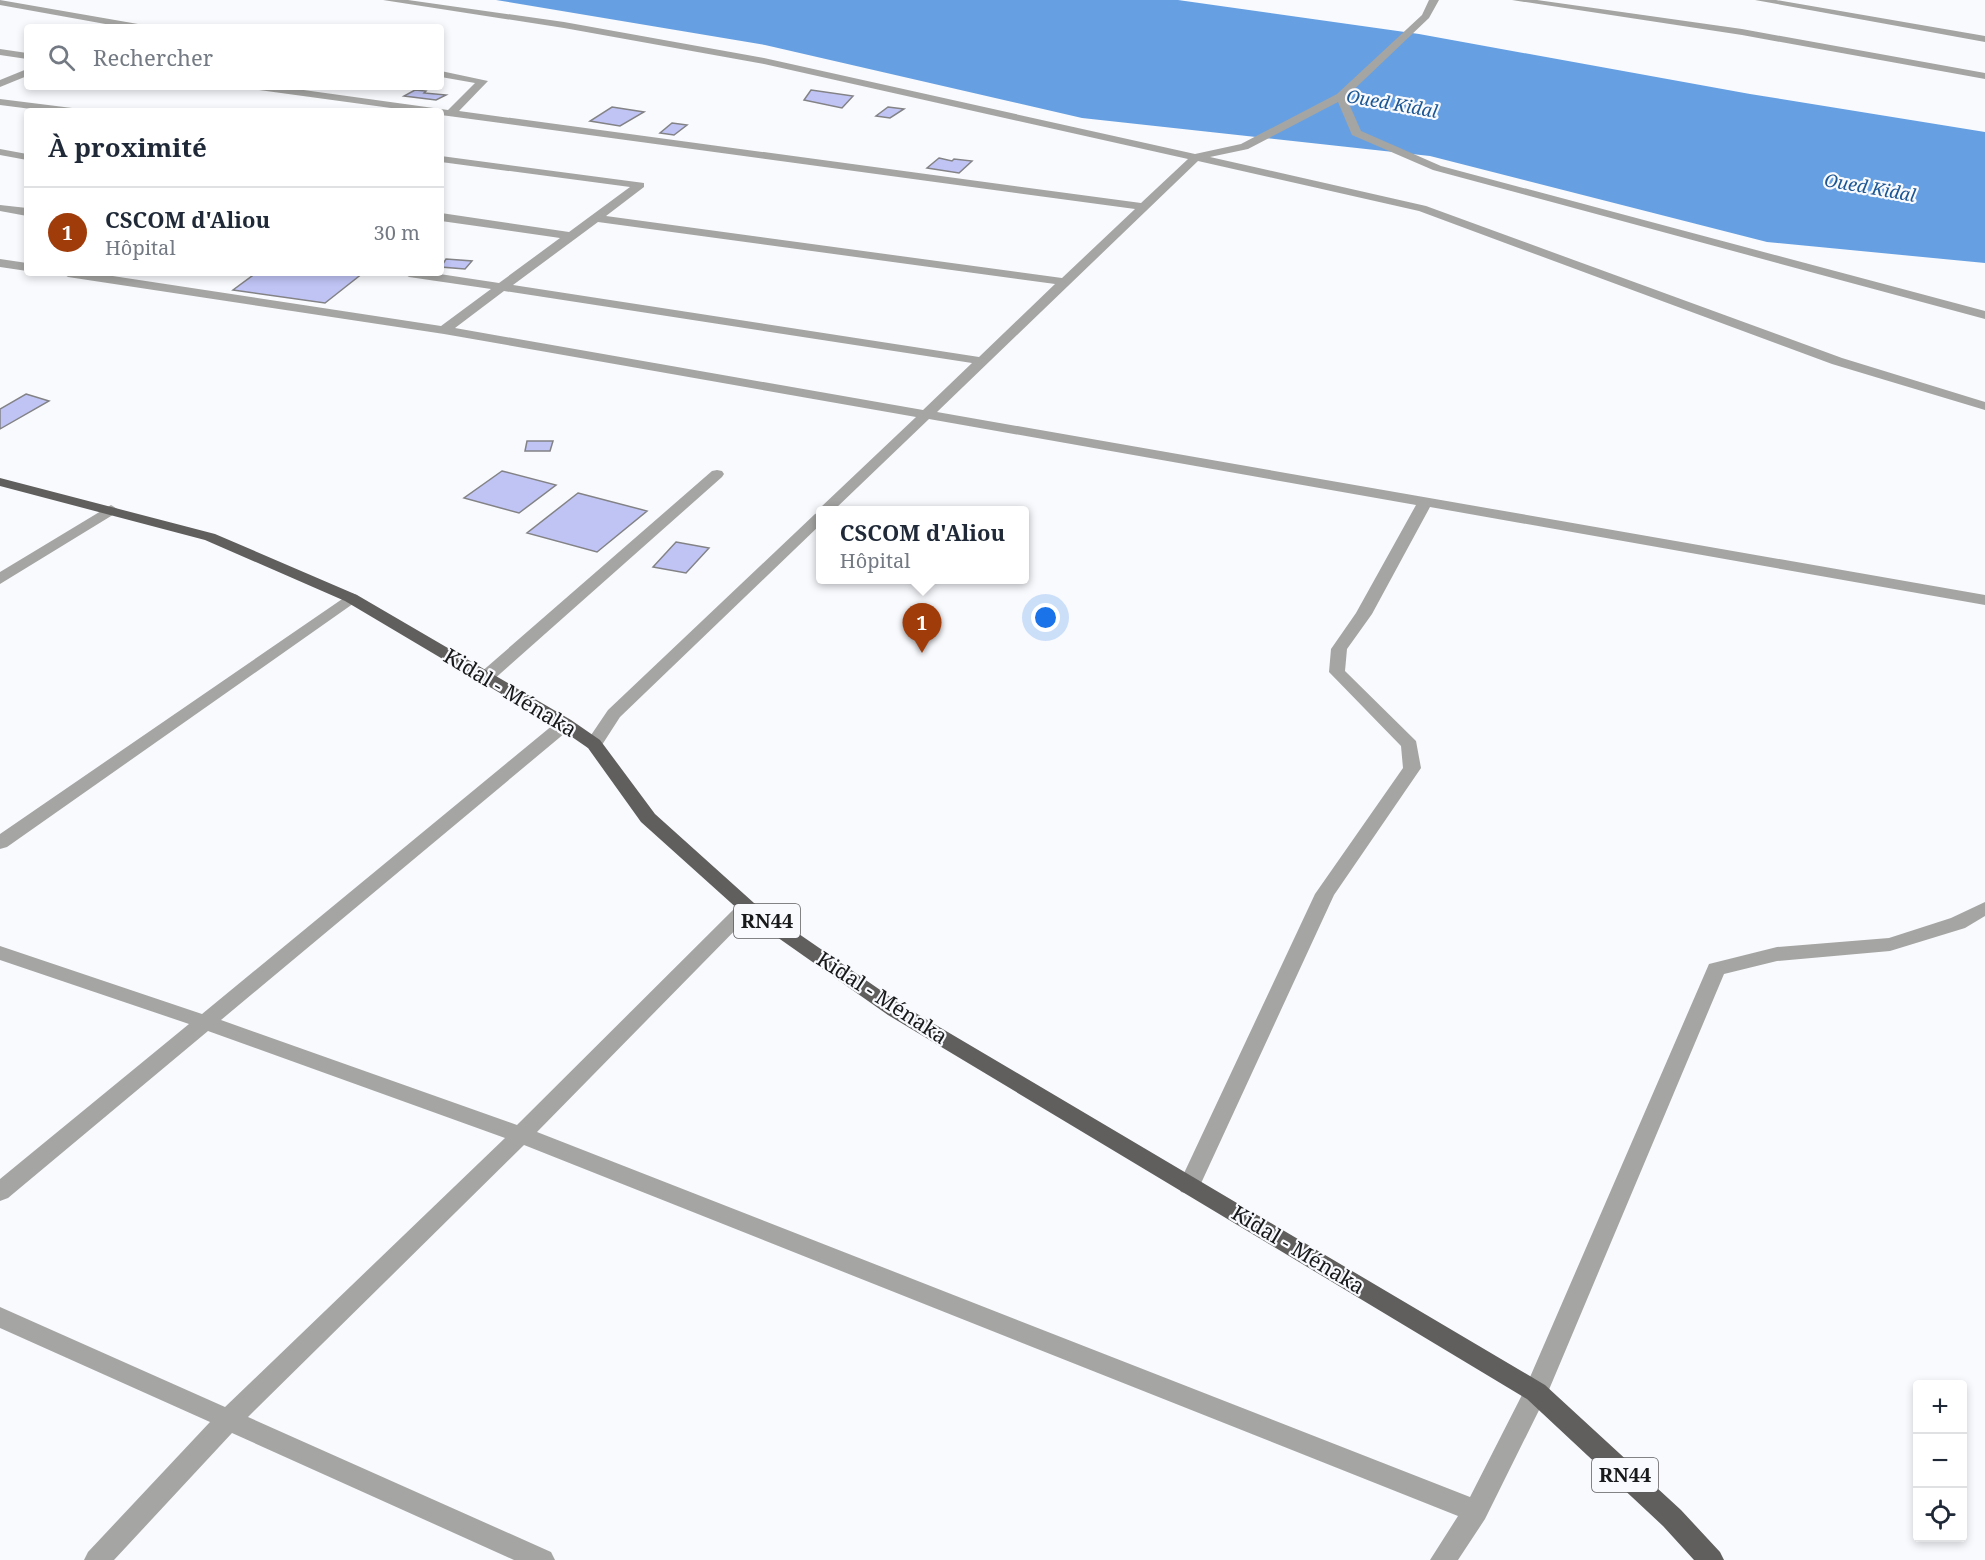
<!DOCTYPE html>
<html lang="fr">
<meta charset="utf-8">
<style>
body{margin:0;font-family:"Noto Serif",serif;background:#f6f6f7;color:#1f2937}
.controls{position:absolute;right:18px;bottom:18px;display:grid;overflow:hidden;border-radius:6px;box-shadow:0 3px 9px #0003}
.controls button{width:54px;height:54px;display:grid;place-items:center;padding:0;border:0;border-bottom:2px solid #e0e1e3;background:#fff;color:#1f2937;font:30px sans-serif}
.you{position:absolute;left:1046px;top:618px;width:21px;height:21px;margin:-15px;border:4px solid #fff;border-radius:50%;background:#1a73e8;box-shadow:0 0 0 9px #1a73e833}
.badge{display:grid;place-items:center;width:39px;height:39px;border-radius:50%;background:#a03c0a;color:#fff;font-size:20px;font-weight:700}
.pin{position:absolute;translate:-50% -50px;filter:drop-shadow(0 2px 3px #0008)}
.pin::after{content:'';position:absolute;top:32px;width:21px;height:18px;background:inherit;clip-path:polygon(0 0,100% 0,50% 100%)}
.popup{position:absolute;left:816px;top:506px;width:213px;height:78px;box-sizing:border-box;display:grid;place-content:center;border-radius:6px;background:#fff;filter:drop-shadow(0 2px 4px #0005);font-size:20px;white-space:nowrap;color:#747a83}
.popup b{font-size:22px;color:#1f2937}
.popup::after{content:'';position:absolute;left:50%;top:100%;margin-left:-12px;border:12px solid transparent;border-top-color:#fff}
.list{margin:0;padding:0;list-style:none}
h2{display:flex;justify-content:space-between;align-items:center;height:78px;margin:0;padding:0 24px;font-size:26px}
h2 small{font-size:20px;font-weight:400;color:#747a83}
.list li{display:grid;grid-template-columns:39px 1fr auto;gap:18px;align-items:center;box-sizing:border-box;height:90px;padding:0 24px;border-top:2px solid #e0e1e3}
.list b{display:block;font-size:22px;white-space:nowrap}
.list p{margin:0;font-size:20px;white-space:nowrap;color:#747a83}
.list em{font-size:20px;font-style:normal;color:#747a83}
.icon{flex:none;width:33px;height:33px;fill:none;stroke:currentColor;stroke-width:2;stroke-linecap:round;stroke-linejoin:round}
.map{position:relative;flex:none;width:1985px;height:1560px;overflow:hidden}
.search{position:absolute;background:#fff;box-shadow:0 3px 9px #0003;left:24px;top:24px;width:420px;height:66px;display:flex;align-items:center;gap:15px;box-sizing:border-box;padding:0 21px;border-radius:6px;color:#747a83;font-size:22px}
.panel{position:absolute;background:#fff;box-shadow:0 3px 9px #0003;left:24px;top:108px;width:420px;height:168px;border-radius:6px}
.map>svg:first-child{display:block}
.water{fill:#66a0e2}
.building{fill:#c0c4f5;stroke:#838386;stroke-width:1.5}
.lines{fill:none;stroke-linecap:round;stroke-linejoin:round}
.street{fill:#a5a5a3;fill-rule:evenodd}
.primary{fill:#605f5d;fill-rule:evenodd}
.labels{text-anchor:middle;stroke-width:4.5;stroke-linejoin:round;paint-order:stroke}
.far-water-label{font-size:18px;font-style:italic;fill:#1c5693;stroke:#f9fafe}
.shield{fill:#f9fafe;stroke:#5c5c5e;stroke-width:1.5}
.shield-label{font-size:20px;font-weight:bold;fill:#18191a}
.street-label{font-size:21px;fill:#18191a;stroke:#f9fafe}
</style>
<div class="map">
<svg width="1985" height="1560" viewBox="0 0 1985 1560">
<rect width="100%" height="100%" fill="#f9fafe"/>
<path class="water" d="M 496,0 L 1178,0 L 1419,34 L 1750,94 L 1985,132 L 1985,263 L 1767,242 L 1430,156 L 1082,118 L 765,45 Z"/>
<path class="building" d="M 415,90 L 426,91 L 424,93 L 446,95 L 436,100 L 404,96 Z
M 811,90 L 853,96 L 842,108 L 804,100 Z
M 612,107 L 644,112 L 620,126 L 590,121 Z
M 888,107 L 904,109 L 890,118 L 876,116 Z
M 672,123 L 687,125 L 674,135 L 660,133 Z
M 939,158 L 952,161 L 954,159 L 972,161 L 959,173 L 927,168 Z
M 446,259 L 472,261 L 465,269 L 441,267 Z
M 256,273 L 363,273 L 325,303 L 233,290 Z
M 26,394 L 49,401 L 0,429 L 0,409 Z
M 527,441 L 553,441 L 550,451 L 525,451 Z
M 502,471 L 556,485 L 519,513 L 464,498 Z
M 578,493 L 647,511 L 597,552 L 527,533 Z
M 676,542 L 709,548 L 686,573 L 653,567 Z"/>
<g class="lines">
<path class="street" d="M 0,0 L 138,24 L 143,27 L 122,27 L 0,5 Z
M 383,0 L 408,0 L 564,22 L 764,58 L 1195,154 L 1241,144 L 1337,94 L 1422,15 L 1429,0 L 1439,0 L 1429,18 L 1346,97 L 1361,131 L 1441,166 L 1985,311 L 1985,319 L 1433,170 L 1352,135 L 1338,102 L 1248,149 L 1210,157 L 1426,206 L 1842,358 L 1985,402 L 1985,410 L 1832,364 L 1419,211 L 1198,161 L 937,412 L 1985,595 L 1985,605 L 1430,507 L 1372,614 L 1347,649 L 1345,671 L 1416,741 L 1421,768 L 1334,895 L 1197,1192 L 1189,1194 L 1181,1192 L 1178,1186 L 1315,894 L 1403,768 L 1401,746 L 1329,672 L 1331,649 L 1356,613 L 1416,505 L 929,419 L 834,510 L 820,512 L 821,507 L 916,417 L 444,334 L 68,277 L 62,273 L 93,273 L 441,326 L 491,289 L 409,277 L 403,273 L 433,273 L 499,283 L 560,238 L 441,221 L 441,213 L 569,232 L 630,187 L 441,162 L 441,156 L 644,183 L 644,187 L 606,216 L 1062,278 L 1135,209 L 441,115 L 441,111 L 413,111 L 259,90 L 254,87 L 282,87 L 448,110 L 475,83 L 441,77 L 441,71 L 488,81 L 459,111 L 1141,203 L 1188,159 L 764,64 L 564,28 ZM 598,222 L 1055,284 L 979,357 L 513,285 ZM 504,291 L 972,363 L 923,410 L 455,328 Z
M 1512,0 L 1537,0 L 1742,29 L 1985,73 L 1985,79 L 1742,35 Z
M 1755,0 L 1776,0 L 1985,36 L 1985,42 Z
M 0,49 L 27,53 L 27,59 L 0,55 Z
M 27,69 L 27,76 L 0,87 L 0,80 Z
M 0,99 L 72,108 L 77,111 L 47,111 L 0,105 Z
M 0,149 L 27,154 L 27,160 L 0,155 Z
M 0,205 L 27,208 L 27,216 L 0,211 Z
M 0,259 L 27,263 L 27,271 L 0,267 Z
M 717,470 L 722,471 L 724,474 L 722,477 L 492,681 L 480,681 L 478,677 L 480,673 L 712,471 Z
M 111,505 L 119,510 L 116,513 L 0,584 L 0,572 Z
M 820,512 L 820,525 L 620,717 L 600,748 L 588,748 L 585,744 L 608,710 L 815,514 Z
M 351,593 L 357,595 L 359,598 L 357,601 L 7,847 L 0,849 L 0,834 Z
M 565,719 L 574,724 L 571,728 L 221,1020 L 517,1125 L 740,903 L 754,903 L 757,907 L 754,911 L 537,1132 L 1470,1497 L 1524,1391 L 1709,964 L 1777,947 L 1889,938 L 1951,918 L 1985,902 L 1985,916 L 1965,928 L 1890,951 L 1777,961 L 1724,974 L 1548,1392 L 1485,1519 L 1458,1560 L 1430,1560 L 1458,1516 L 524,1145 L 248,1417 L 551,1552 L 555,1560 L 514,1560 L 232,1433 L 114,1560 L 84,1560 L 88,1552 L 210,1422 L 0,1328 L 0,1307 L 225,1407 L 505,1138 L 208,1031 L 8,1198 L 0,1201 L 0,1179 L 189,1024 L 0,960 L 0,946 L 202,1014 L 559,720 Z"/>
<path class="primary" d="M 0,478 L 215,534 L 357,595 L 571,720 L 600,740 L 655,814 L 754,903 L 902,1005 L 1545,1385 L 1681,1510 L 1720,1552 L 1724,1560 L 1694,1560 L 1663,1526 L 1527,1399 L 888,1015 L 740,911 L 641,822 L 588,748 L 559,728 L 345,601 L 205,540 L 0,486 Z"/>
</g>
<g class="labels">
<g class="far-water-label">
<text transform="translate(1392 104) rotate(10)" y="6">Oued Kidal</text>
<text transform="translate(1870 188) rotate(10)" y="6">Oued Kidal</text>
</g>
<g class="shield">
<rect x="734" y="904" width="66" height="34" rx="4.5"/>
<rect x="1592" y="1458" width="66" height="34" rx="4.5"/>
</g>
<g class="shield-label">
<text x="767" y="928">RN44</text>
<text x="1625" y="1482">RN44</text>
</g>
<g class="street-label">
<text transform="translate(510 693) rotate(31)" y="7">Kidal - Ménaka</text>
<text transform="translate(882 998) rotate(33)" y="7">Kidal - Ménaka</text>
<text transform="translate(1298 1250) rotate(31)" y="7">Kidal - Ménaka</text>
</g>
</g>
</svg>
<div class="controls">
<button>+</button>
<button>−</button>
<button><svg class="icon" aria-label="locate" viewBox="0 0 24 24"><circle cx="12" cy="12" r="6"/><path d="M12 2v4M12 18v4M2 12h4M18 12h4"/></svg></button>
</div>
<div class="you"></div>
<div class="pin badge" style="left:922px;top:653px">1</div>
<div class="popup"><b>CSCOM d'Aliou</b>Hôpital</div>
<div class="search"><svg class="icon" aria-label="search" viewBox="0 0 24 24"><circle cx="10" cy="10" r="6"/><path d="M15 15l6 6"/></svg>Rechercher</div>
<section class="panel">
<h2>À proximité<small></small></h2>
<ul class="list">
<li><span class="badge">1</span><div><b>CSCOM d'Aliou</b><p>Hôpital</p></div><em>30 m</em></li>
</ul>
</section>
</div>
